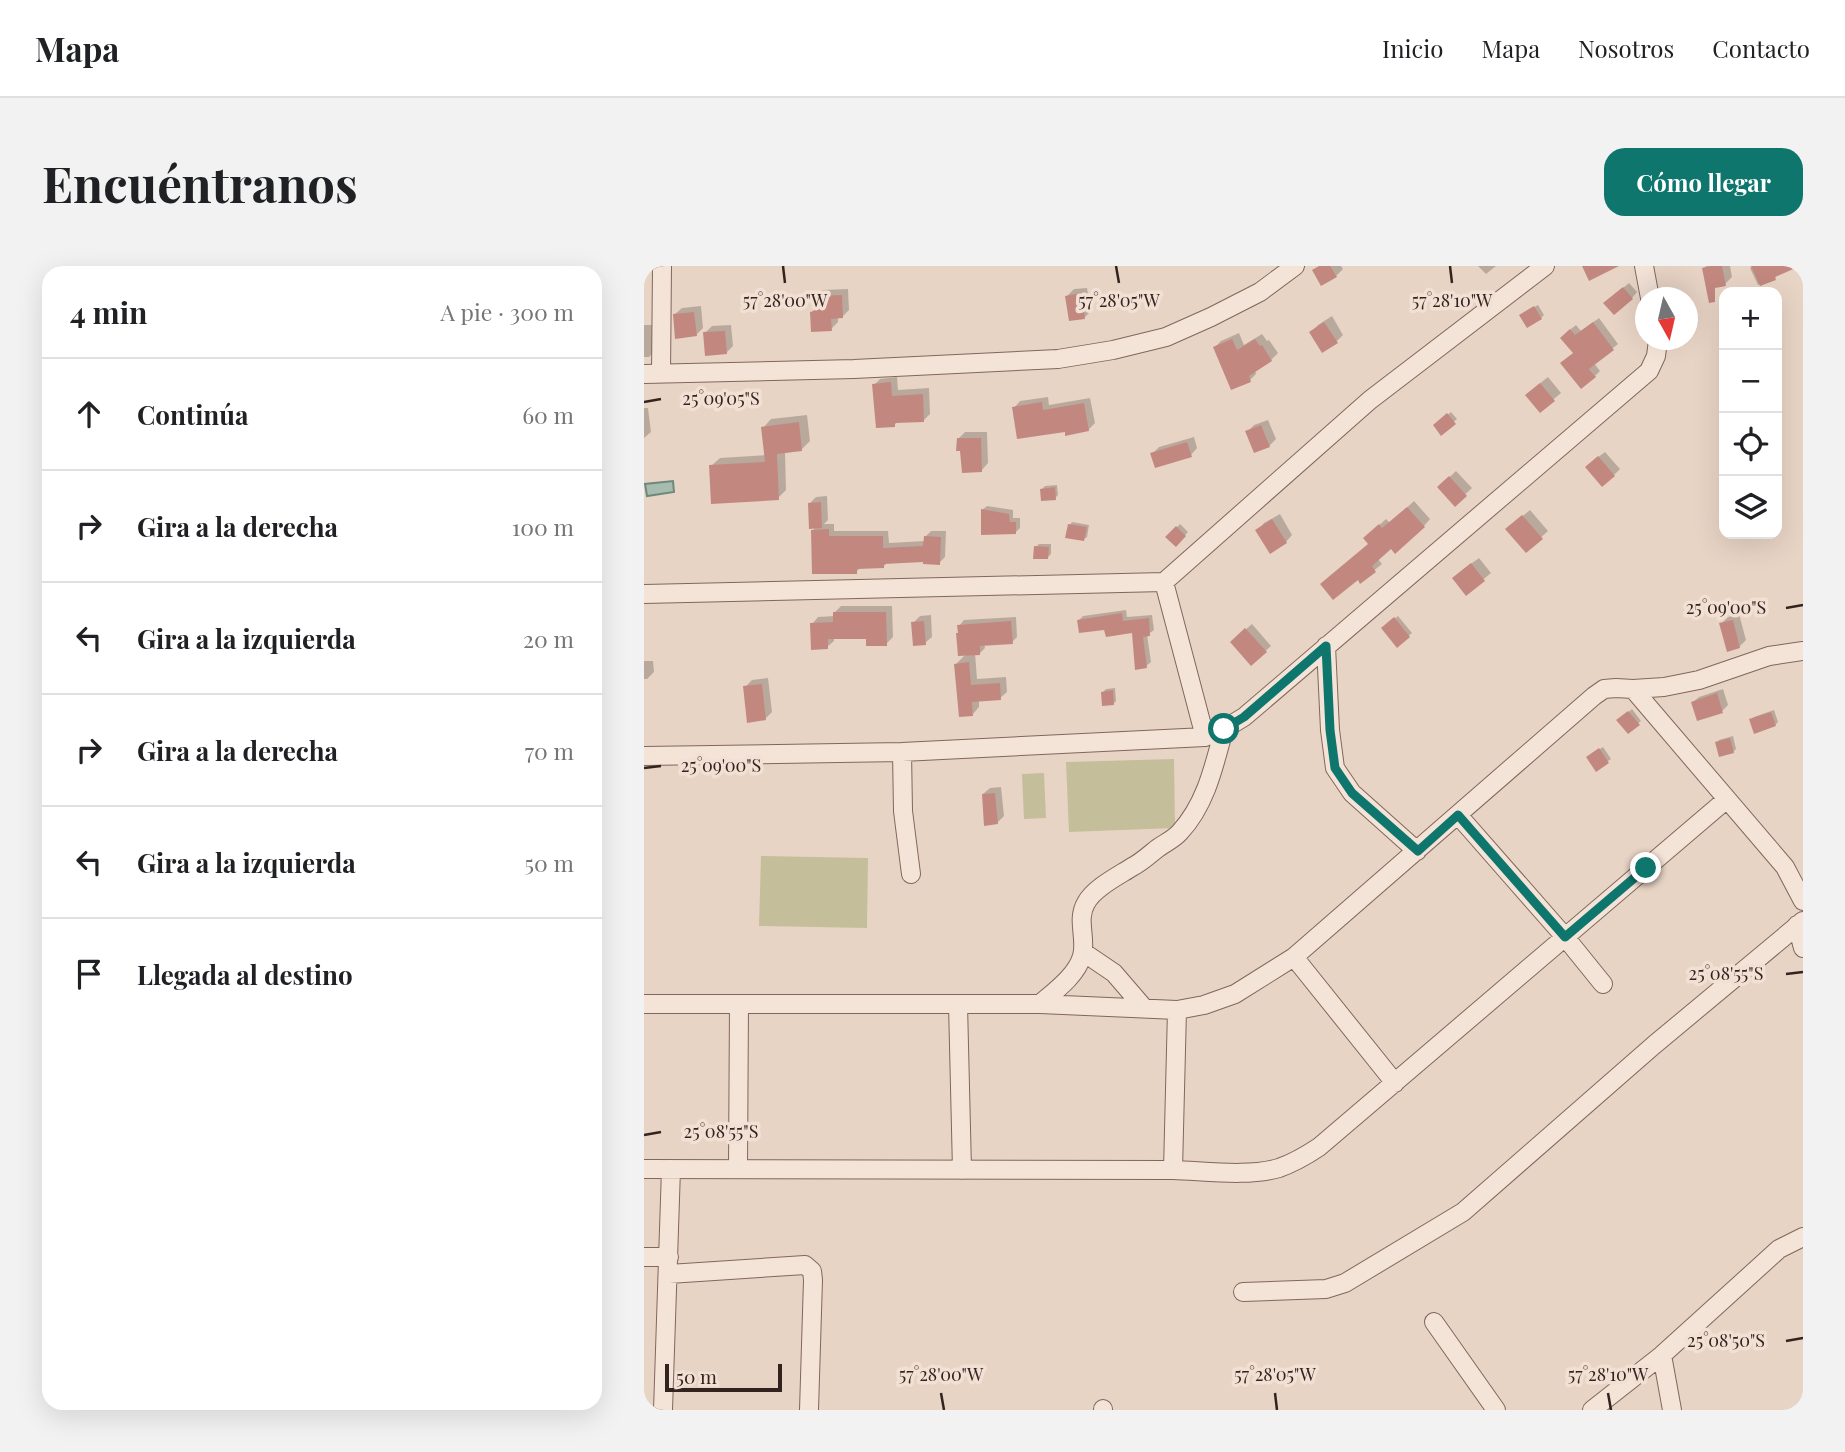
<!DOCTYPE html>
<html lang="es">
<meta charset="utf-8">
<style>
body{margin:0;font-family:"Playfair Display",serif;background:#f2f2f2;color:#202124}
.controls{position:absolute;right:21px;top:21px;display:grid;overflow:hidden;border-radius:14px;box-shadow:0 7px 28px #0002}
.controls button{width:63px;height:63px;display:grid;place-items:center;padding:0;border:0;border-bottom:2px solid #e0e0e0;background:#fff;color:#202124;font:35px sans-serif}
.compass{position:absolute;left:991px;top:21px;width:63px;height:63px;border-radius:50%;background:#fff;box-shadow:0 7px 28px #0002;rotate:172deg}
.scale{position:absolute;left:21px;bottom:18px;width:117px;box-sizing:border-box;padding-left:7px;border:4px solid #33231f;border-top:0;font-size:19px;line-height:24px;white-space:nowrap;color:#33231f;-webkit-text-stroke:5px #f1e0d3;paint-order:stroke}
.stop{position:absolute;width:21px;height:21px;margin:-16px;border:5px solid #0f766e;border-radius:50%;background:#fff}
.stop.end{background:#0f766e;border-color:#fff;box-shadow:0 2px 7px #0008}
.list{margin:0;padding:0;list-style:none}
h2{display:flex;justify-content:space-between;align-items:center;height:91px;margin:0;padding:0 28px;font-size:30px}
h2 small{font-size:23px;font-weight:400;color:#757577}
.list li{display:grid;grid-template-columns:46px 1fr auto;gap:21px;align-items:center;box-sizing:border-box;height:112px;padding:0 28px;border-top:2px solid #e0e0e0}
.list b{display:block;font-size:26px;white-space:nowrap}
.list em{font-size:23px;font-style:normal;color:#757577}
.icon{flex:none;width:38px;height:38px;fill:none;stroke:currentColor;stroke-width:2;stroke-linecap:round;stroke-linejoin:round}
.map{position:relative;flex:none;width:1159px;height:1144px;overflow:hidden;border-radius:21px}
header{display:flex;align-items:center;gap:42px;box-sizing:border-box;height:98px;padding:0 35px;background:#fff;border-bottom:2px solid #e0e0e0}
header strong{font-size:33px}
nav{display:flex;gap:38px;margin-inline-start:auto;font-size:24px}
.intro{display:flex;align-items:center;justify-content:space-between;box-sizing:border-box;height:168px;padding:0 42px}
h1{margin:0;font-size:49px}
.button{padding:18px 32px;border-radius:21px;background:#0f766e;color:#fff;font-size:24px;font-weight:700}
main{display:flex;gap:42px;padding:0 42px}
aside{flex:1;background:#fff;border-radius:21px;box-shadow:0 7px 28px #0002}
.map>svg:first-child{display:block}
.green{fill:#c5be9a}
.water{fill:#a6bcaf;stroke:#6e897b;stroke-width:2}
.shadow{fill:#0003}
.building{fill:#c2887f}
.lines{fill:none;stroke-linecap:round;stroke-linejoin:round}
.minor-casing{stroke:#81665d;stroke-width:20}
.minor{stroke:#f4e3d7;stroke-width:18}
.route{stroke:#0f766e;stroke-width:9}
.ticks{fill:none;stroke:#33231f;stroke-width:2.5}
.ticks-label{font-size:18px;text-anchor:middle;fill:#33231f;stroke:#f1e0d3;stroke-width:7;stroke-linejoin:round;paint-order:stroke}
</style>
<header>
<strong>Mapa</strong>
<nav><a>Inicio</a><a>Mapa</a><a>Nosotros</a><a>Contacto</a></nav>
</header>
<div class="intro"><h1>Encuéntranos</h1><a class="button">Cómo llegar</a></div>
<main>
<aside>
<h2>4 min<small>A pie · 300 m</small></h2>
<ul class="list">
<li><svg class="icon" aria-label="ahead" viewBox="0 0 24 24"><path d="M12 20V5M6 11l6-6 6 6"/></svg><div><b>Continúa</b></div><em>60 m</em></li>
<li><svg class="icon" aria-label="right" viewBox="0 0 24 24"><path d="M7 20v-9h11M14 6l5 5-5 5"/></svg><div><b>Gira a la derecha</b></div><em>100 m</em></li>
<li><svg class="icon" aria-label="left" viewBox="0 0 24 24"><path d="M17 20v-9H6M10 6l-5 5 5 5"/></svg><div><b>Gira a la izquierda</b></div><em>20 m</em></li>
<li><svg class="icon" aria-label="right" viewBox="0 0 24 24"><path d="M7 20v-9h11M14 6l5 5-5 5"/></svg><div><b>Gira a la derecha</b></div><em>70 m</em></li>
<li><svg class="icon" aria-label="left" viewBox="0 0 24 24"><path d="M17 20v-9H6M10 6l-5 5 5 5"/></svg><div><b>Gira a la izquierda</b></div><em>50 m</em></li>
<li><svg class="icon" aria-label="arrive" viewBox="0 0 24 24"><path d="M6 21V4h12l-3 4 3 4H6"/></svg><div><b>Llegada al destino</b></div></li>
</ul>
</aside>
<div class="map">
<svg width="1159" height="1144" viewBox="0 0 1159 1144">
<rect width="100%" height="100%" fill="#e8d4c5"/>
<path class="green" d="M 530,493 L 531,562 L 425,566 L 422,496 Z
M 400,507 L 402,552 L 380,553 L 378,508 Z
M 117,590 L 224,592 L 223,662 L 115,660 Z"/>
<path class="water" d="M 29,215 L 30,226 L 3,230 L 1,218 Z"/>
<path class="shadow" d="M 675,0 L 697,0 L 699,3 L 692,10 L 670,5 Z
M 834,0 L 852,0 L 842,8 Z
M 1062,0 L 1086,0 L 1088,11 L 1081,18 L 1060,2 Z
M 1108,0 L 1141,0 L 1131,12 L 1114,19 L 1106,2 Z
M 985,17 L 993,26 L 988,32 L 967,32 Z
M 443,22 L 447,45 L 440,52 L 423,30 L 430,23 Z
M 204,23 L 205,44 L 198,51 L 194,51 L 194,56 L 187,63 L 168,46 L 172,42 L 171,31 L 178,24 Z
M 894,39 L 900,49 L 897,52 L 880,47 Z
M 57,40 L 59,62 L 52,69 L 31,48 L 38,42 Z
M 688,50 L 699,69 L 693,75 L 667,66 L 674,59 Z
M 955,52 L 974,78 L 950,97 L 956,105 L 951,110 L 931,87 L 923,66 L 932,59 L 937,65 Z
M 0,59 L 12,59 L 12,84 L 5,91 L 0,91 Z
M 87,59 L 89,80 L 82,87 L 61,67 L 68,60 Z
M 595,67 L 600,79 L 618,68 L 623,75 L 625,74 L 634,87 L 627,94 L 611,104 L 612,108 L 606,114 L 571,81 L 577,75 Z
M 253,111 L 254,124 L 285,122 L 286,148 L 280,154 L 254,156 L 250,159 L 230,119 L 236,113 Z
M 904,111 L 917,127 L 897,144 L 890,122 Z
M 404,131 L 405,139 L 446,132 L 451,157 L 444,164 L 422,164 L 370,142 L 376,135 Z
M 0,142 L 4,142 L 7,166 L 0,172 Z
M 807,146 L 813,153 L 797,167 L 791,159 Z
M 163,149 L 166,175 L 158,183 L 141,185 L 142,224 L 134,232 L 67,200 L 76,192 L 122,189 L 119,162 L 127,153 Z
M 624,154 L 632,173 L 625,180 L 603,166 L 610,159 Z
M 321,166 L 343,166 L 344,197 L 338,204 L 314,173 Z
M 550,171 L 553,182 L 547,189 L 508,188 L 515,181 Z
M 961,186 L 976,203 L 970,209 L 949,195 Z
M 812,205 L 828,222 L 811,238 L 795,221 Z
M 413,219 L 414,229 L 411,232 L 398,223 L 401,220 Z
M 183,230 L 184,254 L 180,258 L 190,258 L 190,265 L 244,265 L 245,277 L 281,275 L 281,271 L 287,265 L 302,265 L 301,291 L 295,297 L 280,294 L 244,296 L 239,301 L 217,301 L 212,306 L 169,264 L 172,261 L 165,238 L 172,231 Z
M 770,235 L 786,253 L 780,260 L 747,281 L 734,293 L 738,298 L 717,315 L 728,266 L 742,253 L 746,257 Z
M 343,240 L 369,244 L 369,252 L 376,252 L 376,262 L 372,266 L 338,244 Z
M 886,244 L 904,265 L 882,285 L 870,257 Z
M 636,248 L 648,269 L 642,276 L 614,264 L 620,257 Z
M 428,256 L 445,259 L 443,271 L 440,273 L 426,259 Z
M 536,258 L 544,266 L 532,279 L 524,271 Z
M 395,278 L 407,278 L 407,288 L 404,291 L 392,281 Z
M 835,292 L 847,307 L 823,327 L 817,305 Z
M 197,340 L 248,340 L 249,371 L 242,378 L 224,371 L 190,372 L 190,375 L 183,381 L 168,358 L 174,351 L 190,350 L 190,347 Z
M 482,344 L 483,351 L 508,349 L 510,364 L 503,369 L 507,396 L 502,400 L 489,365 L 461,362 L 435,354 L 439,350 Z
M 1095,348 L 1102,374 L 1095,381 L 1077,358 L 1084,351 Z
M 287,349 L 288,371 L 281,377 L 269,357 L 276,350 Z
M 754,350 L 768,367 L 753,379 L 742,359 Z
M 372,351 L 373,371 L 368,376 L 340,378 L 341,382 L 336,387 L 331,387 L 333,413 L 362,411 L 363,426 L 356,432 L 335,434 L 335,441 L 329,448 L 312,398 L 322,388 L 315,360 L 320,354 Z
M 608,358 L 627,380 L 608,397 L 594,370 Z
M 0,395 L 9,395 L 10,406 L 3,413 L 0,413 Z
M 124,412 L 128,446 L 121,453 L 101,421 L 108,414 Z
M 471,422 L 472,435 L 469,438 L 459,426 L 462,423 Z
M 1079,423 L 1084,439 L 1078,445 L 1049,436 L 1055,431 Z
M 988,443 L 997,455 L 984,466 L 975,454 Z
M 1130,444 L 1134,456 L 1131,459 L 1107,454 L 1110,451 Z
M 1089,470 L 1092,483 L 1089,486 L 1073,477 L 1075,474 Z
M 959,481 L 967,493 L 964,495 L 947,489 Z
M 357,521 L 360,550 L 353,557 L 339,528 L 346,522 Z"/>
<path class="building" d="M 675,0 L 686,0 L 693,11 L 677,20 L 668,4 Z
M 938,0 L 975,0 L 945,15 Z
M 1067,0 L 1078,0 L 1082,20 L 1071,22 L 1071,36 L 1065,37 L 1058,2 Z
M 1107,0 L 1156,0 L 1131,11 L 1132,14 L 1116,20 Z
M 979,21 L 989,33 L 970,49 L 959,37 Z
M 437,27 L 441,53 L 425,55 L 421,30 Z
M 198,29 L 199,52 L 187,53 L 188,65 L 167,66 L 166,46 L 170,45 L 170,30 Z
M 890,40 L 898,53 L 883,62 L 875,49 Z
M 50,46 L 53,70 L 31,73 L 29,48 Z
M 680,56 L 694,77 L 678,87 L 665,66 Z
M 949,56 L 970,84 L 945,103 L 952,111 L 937,123 L 916,97 L 929,87 L 916,72 L 926,63 L 931,69 Z
M 81,65 L 83,88 L 61,90 L 59,66 Z
M 588,73 L 593,84 L 611,73 L 616,80 L 618,79 L 628,95 L 605,110 L 607,116 L 587,124 L 569,81 Z
M 247,116 L 248,130 L 279,128 L 280,156 L 251,157 L 251,161 L 232,162 L 228,118 Z
M 896,117 L 911,135 L 896,147 L 881,129 Z
M 398,136 L 399,144 L 440,137 L 445,165 L 421,170 L 421,166 L 373,173 L 368,141 Z
M 803,147 L 812,158 L 797,170 L 789,159 Z
M 155,156 L 158,185 L 133,188 L 135,234 L 67,238 L 65,199 L 121,196 L 117,161 Z
M 617,159 L 626,181 L 610,187 L 601,165 Z
M 313,172 L 337,172 L 338,206 L 318,207 L 316,185 L 312,185 Z
M 543,176 L 548,191 L 511,202 L 506,187 Z
M 954,190 L 971,210 L 958,221 L 941,201 Z
M 805,210 L 823,230 L 811,241 L 793,221 Z
M 411,221 L 412,234 L 397,235 L 396,223 Z
M 177,236 L 178,262 L 165,263 L 164,237 Z
M 763,241 L 781,261 L 751,288 L 747,283 L 728,300 L 732,306 L 716,318 L 714,314 L 689,334 L 676,318 L 724,278 L 719,272 L 735,258 L 738,262 Z
M 337,243 L 365,248 L 366,256 L 372,256 L 372,268 L 337,269 Z
M 878,249 L 899,273 L 882,287 L 861,263 Z
M 628,253 L 643,277 L 626,288 L 611,264 Z
M 424,258 L 443,261 L 440,275 L 421,272 Z
M 532,260 L 542,270 L 532,281 L 521,271 Z
M 185,263 L 185,270 L 239,270 L 239,282 L 279,280 L 280,270 L 297,271 L 296,299 L 279,298 L 279,296 L 240,298 L 240,302 L 213,303 L 213,308 L 168,308 L 167,264 Z
M 390,280 L 405,281 L 404,293 L 389,293 Z
M 827,297 L 841,315 L 822,330 L 808,312 Z
M 189,346 L 242,346 L 243,380 L 222,380 L 222,373 L 184,373 L 184,383 L 167,384 L 166,357 L 189,356 Z
M 478,347 L 479,355 L 505,352 L 506,370 L 499,371 L 503,402 L 491,404 L 488,367 L 462,371 L 460,364 L 435,367 L 433,354 Z
M 750,351 L 766,371 L 753,382 L 737,362 Z
M 1089,354 L 1096,382 L 1083,386 L 1075,357 Z
M 280,355 L 282,379 L 269,380 L 267,356 Z
M 367,355 L 369,378 L 336,380 L 336,389 L 314,390 L 312,367 L 314,367 L 313,359 Z
M 601,362 L 623,386 L 607,400 L 586,376 Z
M 325,396 L 327,419 L 356,417 L 357,434 L 328,436 L 329,450 L 315,451 L 310,398 Z
M 118,418 L 122,454 L 103,457 L 99,420 Z
M 469,424 L 470,439 L 458,440 L 457,426 Z
M 1073,427 L 1079,447 L 1053,455 L 1047,436 Z
M 984,445 L 996,459 L 984,468 L 972,454 Z
M 1127,446 L 1132,460 L 1110,468 L 1105,453 Z
M 1086,472 L 1090,487 L 1075,491 L 1071,476 Z
M 955,482 L 965,497 L 952,506 L 942,491 Z
M 351,527 L 354,558 L 340,560 L 338,528 Z"/>
<g class="lines">
<g class="minor-casing">
<path id="minor" d="M 1000,0 L 1006,32
M 0,108 L 210,103 L 414,93 L 469,84 L 522,71 L 567,51 L 616,26 L 651,0
M 17,108 L 18,0
M 520,316 L 561,471
M 0,328 L 520,316 L 726,134 L 901,0
M 682,380 L 686,464 L 691,502 L 708,527 L 773,585
M 989,423 L 1141,601 L 1159,635
M 258,486 L 259,545 L 267,608
M 0,490 L 258,486 L 561,471 L 580,463 L 600,451 L 1005,105 L 1012,90 L 1014,74
M 814,549 L 921,671 L 959,718
M 1153,659 L 1159,682
M 439,686 L 470,707 L 501,743
M 650,691 L 751,817
M 0,738 L 396,738 L 533,744 L 560,739 L 591,728 L 650,691 L 950,430 L 960,423 L 972,422 L 989,423 L 1020,421 L 1055,414 L 1125,390 L 1159,385
M 314,738 L 318,904
M 396,738 C 411,725 433,709 438,690 C 443,673 432,654 442,637 C 450,622 474,610 488,601 C 498,596 506,588 514,582 C 521,577 530,573 536,566 C 562,538 570,500 580,463
M 0,903 L 529,904 C 562,905 604,911 635,902 C 649,897 663,889 675,881 L 1083,533
M 94,903 L 95,738
M 529,904 L 533,744
M 0,991 L 25,991
M 25,1008 L 161,999 L 168,1005 L 169,1014 L 165,1144
M 599,1026 L 682,1023 L 701,1017 L 819,946 L 1010,779 L 1159,655
M 790,1056 L 852,1144
M 1018,1089 L 1028,1144
M 19,1144 L 27,903
M 459,1144 L 459,1143
M 948,1144 L 1018,1089 L 1135,983 L 1159,971"/>
</g>
<use href="#minor" class="minor"/>
</g>
<g class="lines">
<path class="route" d="M 580,463 L 600,451 L 682,380 L 686,464 L 691,502 L 708,527 L 774,585 L 814,549 L 921,671 L 1002,602"/>
</g>
<path class="ticks" d="M 139,0 L 141,17M 472,0 L 475,17M 806,0 L 808,17M 0,136 L 17,133M 1142,342 L 1159,339M 0,502 L 17,500M 1142,708 L 1159,706M 0,869 L 17,866M 1142,1075 L 1159,1072M 297,1127 L 300,1144M 631,1127 L 633,1144M 964,1127 L 967,1144"/>
<g class="ticks-label">
<text x="141" y="41">57°28'00"W</text>
<text x="475" y="41">57°28'05"W</text>
<text x="808" y="41">57°28'10"W</text>
<text x="77" y="139">25°09'05"S</text>
<text x="1082" y="348">25°09'00"S</text>
<text x="77" y="506">25°09'00"S</text>
<text x="1082" y="714">25°08'55"S</text>
<text x="77" y="872">25°08'55"S</text>
<text x="1082" y="1081">25°08'50"S</text>
<text x="297" y="1115">57°28'00"W</text>
<text x="631" y="1115">57°28'05"W</text>
<text x="964" y="1115">57°28'10"W</text>
</g>
</svg>
<div class="controls">
<button>+</button>
<button>−</button>
<button><svg class="icon" aria-label="locate" viewBox="0 0 24 24"><circle cx="12" cy="12" r="6"/><path d="M12 2v4M12 18v4M2 12h4M18 12h4"/></svg></button>
<button><svg class="icon" aria-label="layers" viewBox="0 0 24 24"><path d="M12 4l9 5-9 5-9-5zM3 14l9 5 9-5"/></svg></button>
</div>
<svg class="compass" viewBox="-18 -18 36 36"><path d="M0-13l5 13h-10z" fill="#e53935"/><path d="M0 13l5-13h-10z" fill="#757577"/></svg>
<div class="scale">50 m</div>
<div class="stop" style="left:580px;top:463px"></div>
<div class="stop end" style="left:1002px;top:602px"></div>
</div>
</main>
